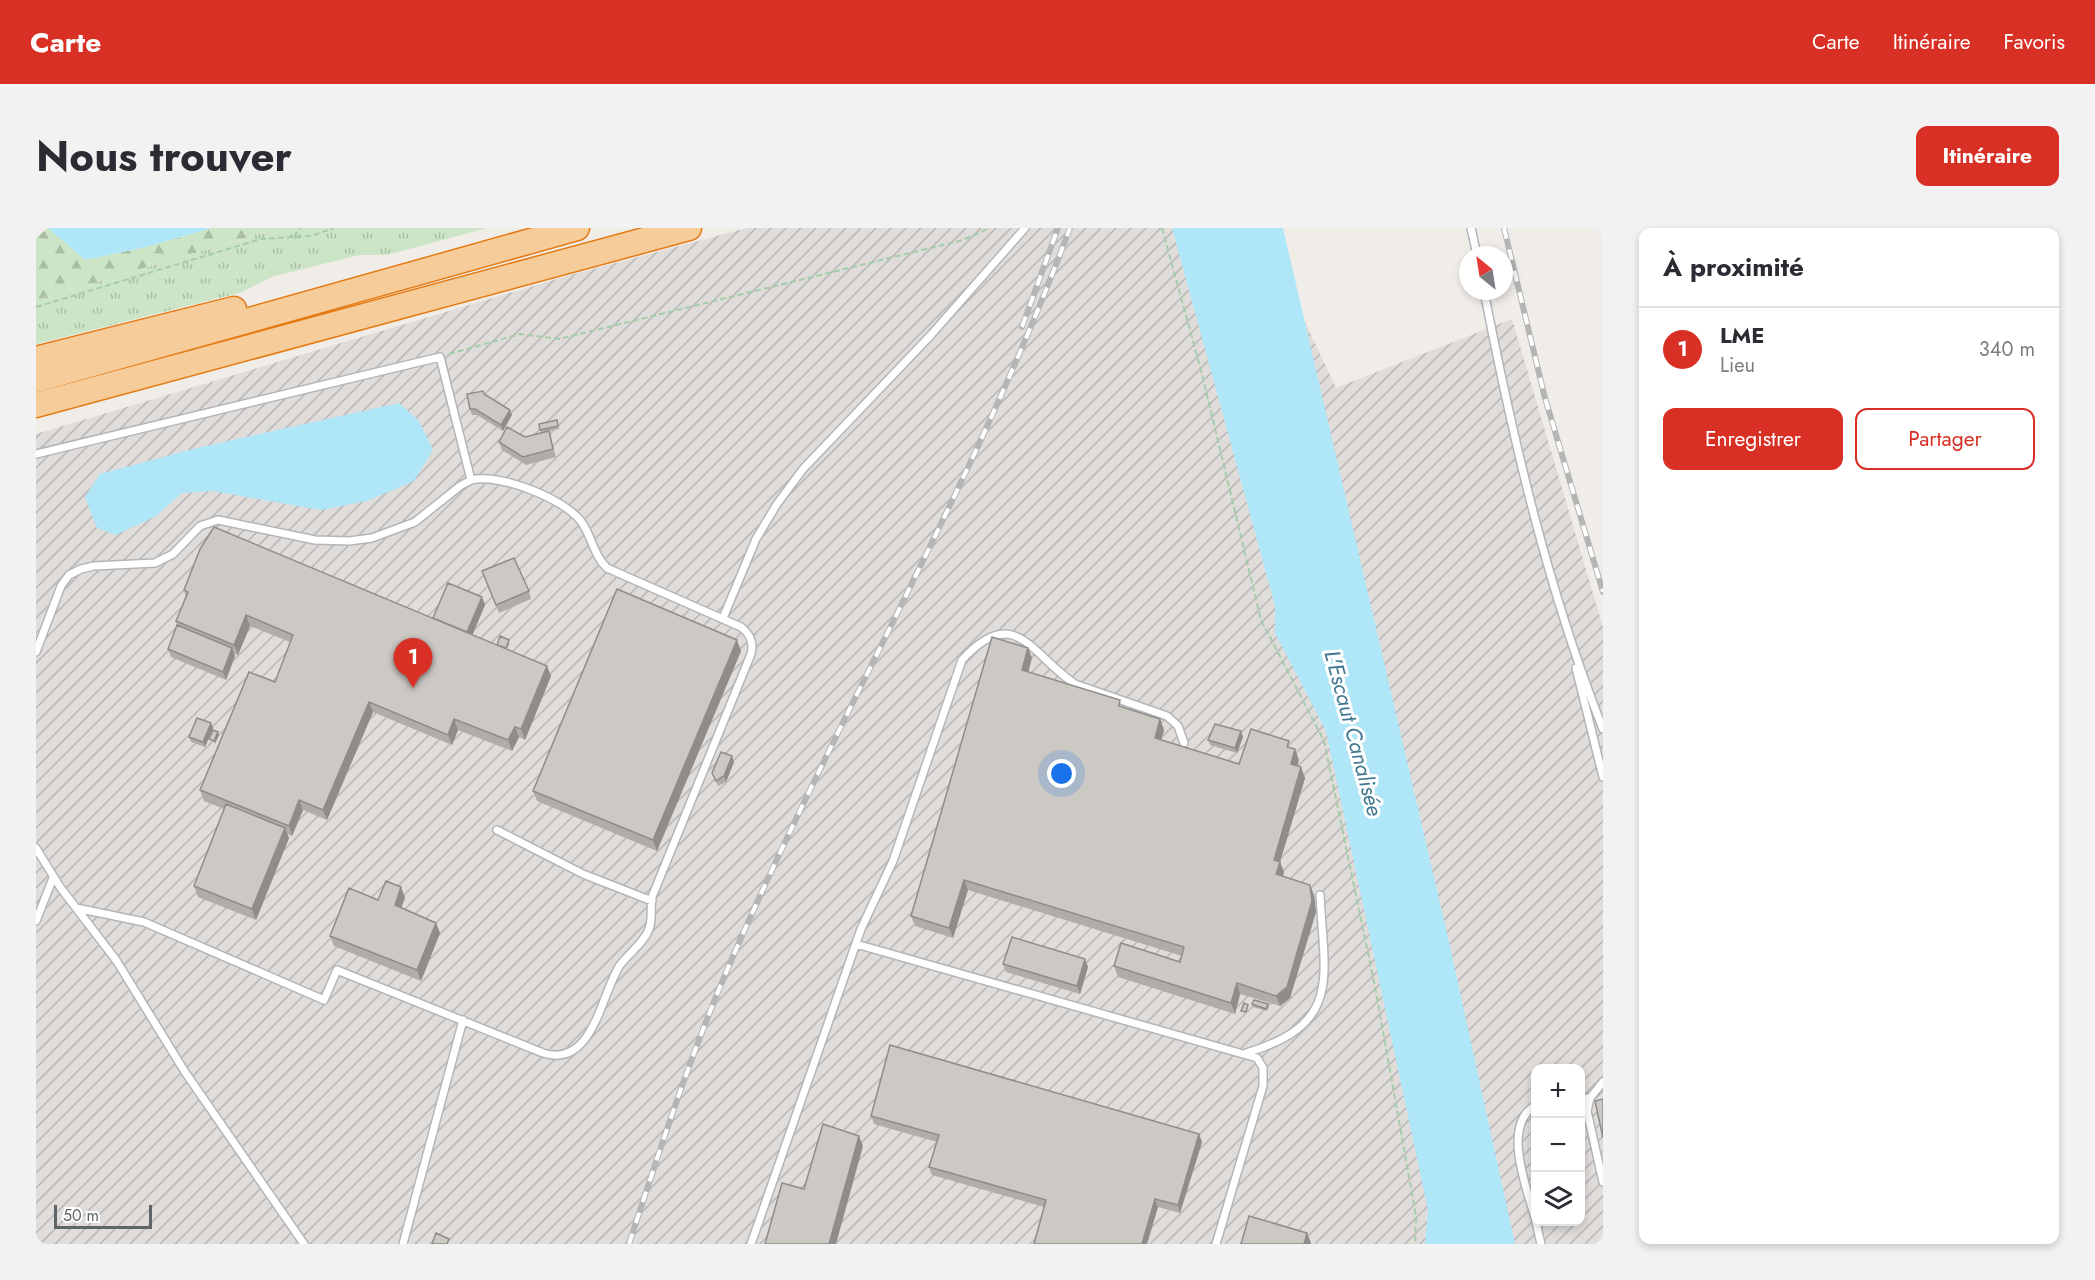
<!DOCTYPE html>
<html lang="fr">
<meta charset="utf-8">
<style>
body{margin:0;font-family:Jost,sans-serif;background:#f2f2f3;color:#2b2b33}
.controls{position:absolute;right:18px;bottom:18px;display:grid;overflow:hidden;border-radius:12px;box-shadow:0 3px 9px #0003}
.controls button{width:54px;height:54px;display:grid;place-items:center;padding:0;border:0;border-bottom:2px solid #e1e1e2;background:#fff;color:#2b2b33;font:30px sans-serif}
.compass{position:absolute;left:1423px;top:18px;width:54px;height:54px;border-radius:50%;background:#fff;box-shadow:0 3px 9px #0003;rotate:330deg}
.scale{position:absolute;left:18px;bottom:15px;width:98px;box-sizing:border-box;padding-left:6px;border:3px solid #5f6467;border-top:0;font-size:16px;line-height:21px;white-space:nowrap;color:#5f6467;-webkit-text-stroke:4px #fff;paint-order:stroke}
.you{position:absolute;left:1026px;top:546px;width:21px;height:21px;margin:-15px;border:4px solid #fff;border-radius:50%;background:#1a73e8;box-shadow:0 0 0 9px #1a73e833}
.badge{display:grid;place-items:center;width:39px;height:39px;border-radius:50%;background:#d93025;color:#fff;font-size:20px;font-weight:700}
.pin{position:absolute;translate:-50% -50px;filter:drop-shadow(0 2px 3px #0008)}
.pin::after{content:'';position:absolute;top:32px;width:21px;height:18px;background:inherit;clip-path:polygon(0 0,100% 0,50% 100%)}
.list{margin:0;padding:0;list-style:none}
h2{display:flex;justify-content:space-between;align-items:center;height:78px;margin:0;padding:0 24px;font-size:26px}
h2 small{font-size:20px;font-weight:400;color:#7c7c81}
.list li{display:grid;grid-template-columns:39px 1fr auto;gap:18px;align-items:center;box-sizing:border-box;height:84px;padding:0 24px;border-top:2px solid #e1e1e2}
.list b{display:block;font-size:22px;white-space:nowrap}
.list p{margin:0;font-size:20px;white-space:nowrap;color:#7c7c81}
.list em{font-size:20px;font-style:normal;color:#7c7c81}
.actions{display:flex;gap:12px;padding:18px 24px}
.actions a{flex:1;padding:14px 0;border:2px solid #d93025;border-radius:12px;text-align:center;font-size:21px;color:#d93025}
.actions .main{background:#d93025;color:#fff}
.icon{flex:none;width:33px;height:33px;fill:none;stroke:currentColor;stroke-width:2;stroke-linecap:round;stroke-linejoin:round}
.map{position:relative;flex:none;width:1567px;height:1016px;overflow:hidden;border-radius:12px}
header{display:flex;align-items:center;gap:36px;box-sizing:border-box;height:84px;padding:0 30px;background:#d93025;color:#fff}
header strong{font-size:28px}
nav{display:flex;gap:33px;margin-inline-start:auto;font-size:21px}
.intro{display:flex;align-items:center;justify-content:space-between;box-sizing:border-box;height:144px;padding:0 36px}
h1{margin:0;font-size:42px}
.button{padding:15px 27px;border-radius:12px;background:#d93025;color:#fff;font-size:21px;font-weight:700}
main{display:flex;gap:36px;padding:0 36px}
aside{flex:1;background:#fff;border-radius:12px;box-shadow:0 3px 9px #0003}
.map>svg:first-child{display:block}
.industrial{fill:url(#industrial-furrows);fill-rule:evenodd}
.grass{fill:url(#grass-tufts)}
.forest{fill:url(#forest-firs)}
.water{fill:#b0e7f8}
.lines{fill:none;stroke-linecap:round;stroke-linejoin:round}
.lane-casing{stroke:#b3b6b9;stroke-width:10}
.highway-casing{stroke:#e57a13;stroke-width:27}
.path{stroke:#a5cda8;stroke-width:2;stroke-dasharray:6 3;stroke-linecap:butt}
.lane{stroke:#fff;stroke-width:7}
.highway{stroke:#f5cc9a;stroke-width:24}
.rail-casing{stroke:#b4b5b5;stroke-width:6}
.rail{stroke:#fff;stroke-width:4;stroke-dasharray:11;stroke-linecap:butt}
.wall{fill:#afaca9}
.shaded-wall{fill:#8f8c89}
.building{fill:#ccc8c4;stroke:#8f8c89;stroke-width:1.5}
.labels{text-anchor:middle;stroke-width:6;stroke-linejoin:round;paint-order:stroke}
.water-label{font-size:22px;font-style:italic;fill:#427890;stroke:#fff}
</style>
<header>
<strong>Carte</strong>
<nav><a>Carte</a><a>Itinéraire</a><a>Favoris</a></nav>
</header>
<div class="intro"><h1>Nous trouver</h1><a class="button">Itinéraire</a></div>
<main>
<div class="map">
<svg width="1567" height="1016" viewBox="0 0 1567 1016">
<defs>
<pattern id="industrial-furrows" width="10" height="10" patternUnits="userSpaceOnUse" patternTransform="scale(1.5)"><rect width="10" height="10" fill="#dfdcda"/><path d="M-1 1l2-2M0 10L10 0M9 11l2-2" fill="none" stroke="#b8b6b5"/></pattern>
<pattern id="grass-tufts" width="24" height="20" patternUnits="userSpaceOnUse" patternTransform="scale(1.5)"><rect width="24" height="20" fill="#cde5c7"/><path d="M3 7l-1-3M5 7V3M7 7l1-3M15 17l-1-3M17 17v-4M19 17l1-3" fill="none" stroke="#aabda5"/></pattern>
<pattern id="forest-firs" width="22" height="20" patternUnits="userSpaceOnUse" patternTransform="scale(1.5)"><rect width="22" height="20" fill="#cde5c7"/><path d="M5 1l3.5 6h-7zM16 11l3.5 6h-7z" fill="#aabda5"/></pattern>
</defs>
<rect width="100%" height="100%" fill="#f0ede8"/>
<path class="industrial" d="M 711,0 L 1225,0 L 1300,160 L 1476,91 L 1567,399 L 1567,1016 L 0,1016 L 0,206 L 527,49 ZM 1500,840 L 1544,840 L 1544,994 L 1500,994 Z"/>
<path class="grass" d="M 283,0 L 451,0 L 351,27 L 324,27 L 238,48 L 203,65 L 0,116 L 0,72 L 233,3 Z"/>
<path class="forest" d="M 12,0 L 49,32 L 110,19 L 176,0 L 283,0 L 233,3 L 0,72 L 0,10 Z"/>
<path class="water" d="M 12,0 L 176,0 L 110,19 L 49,32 Z
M 1136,0 L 1247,0 L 1413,714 L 1479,1016 L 1389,1016 L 1392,982 L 1290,503 L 1239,405 L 1239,378 Z
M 363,175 L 383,193 L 397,222 L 378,253 L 331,273 L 285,282 L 176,263 L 146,265 L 120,288 L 80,307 L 61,300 L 49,269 L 64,246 L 161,220 Z"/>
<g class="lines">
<g class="lane-casing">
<path id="lane" d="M 1435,0 L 1441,27
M 1448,63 C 1477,211 1511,360 1567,501
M 0,226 L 404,129 L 435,252 C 463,245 526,270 544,292 C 556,307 557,327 571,340 L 705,399 C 714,406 718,414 715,426 L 616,669 C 614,679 617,691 613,701 C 608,715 593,725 584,737 C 565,766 557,841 507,825 L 301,742 L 288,772 L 108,694 L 40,680
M 687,390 L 720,311 L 741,276 L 767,241 L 894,108 L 989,0
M 0,424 L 25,358 L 33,347 L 45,341 L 58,338 L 119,335 L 137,326 L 164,298 L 182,292 L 279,312 L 313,313 L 336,310 L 379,294 L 424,258 L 435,252
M 1540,440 L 1567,549
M 461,602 L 547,646 L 616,673
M 0,620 L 24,659 L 80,732 L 149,844 L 268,1016
M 0,693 L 17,650
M 820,716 L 1221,830 L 1227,840 L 1227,858 L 1180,1016
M 1210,825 C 1307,796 1288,750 1284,667
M 1567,854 L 1554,870 L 1551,883 L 1567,954
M 1544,871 L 1554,870
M 1500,877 C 1464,897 1492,963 1500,993
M 1500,994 L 1505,1016
M 367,1016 L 427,792
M 715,1016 L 825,701 L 857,633 L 926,432 C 979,374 995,427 1039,456 L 1131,488 L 1142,498 L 1148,515"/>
</g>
<g class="highway-casing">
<path id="highway" d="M 0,131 L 198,81
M 0,152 L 541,0
M 0,177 L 653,0"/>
</g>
<path class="path" d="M 1126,0 L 1165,142 L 1225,392 L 1288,513 L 1339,759 L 1380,988 L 1379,1016
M 258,9 L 264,0
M 0,79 L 225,11 L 275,8 L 298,0
M 413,126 L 484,106 L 523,111 L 927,12 L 954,0"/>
<use href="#lane" class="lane"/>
<use href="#highway" class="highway"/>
<g class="rail-casing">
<path id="rail" d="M 1468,0 L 1509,170 L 1567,364
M 986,99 L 1022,0
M 593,1016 C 624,921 655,825 695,733 C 802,486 940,253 1034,0"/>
</g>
<use href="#rail" class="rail"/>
</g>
<path class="wall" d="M 448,166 L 476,187 L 467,203 L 441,187 L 436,187 L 434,181 Z
M 521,192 L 523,201 L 505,205 L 503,196 Z
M 513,203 L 520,229 L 490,237 L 466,222 L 463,214 L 489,209 Z
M 446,343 L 493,363 L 495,371 L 463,385 Z
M 148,362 L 397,390 L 446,369 L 449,377 L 436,407 L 461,417 L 474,415 L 471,421 L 515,448 L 489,512 L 483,509 L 476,523 L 422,502 L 416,517 L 337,484 L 291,592 L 267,582 L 256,608 L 251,606 L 253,610 L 220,692 L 162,669 L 158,658 L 188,581 L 168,573 L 164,562 L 239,454 L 254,414 L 214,398 L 202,427 L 198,426 L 199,428 L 190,452 L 135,429 L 132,421 L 141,397 L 140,393 L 150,369 Z
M 705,423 L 621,623 L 501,573 L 497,563 Z
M 996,430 L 992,444 L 1087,480 L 1124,491 L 1128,502 L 1125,512 L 1203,536 L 1255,520 L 1263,532 L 1261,538 L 1269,550 L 1244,634 L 1248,644 L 1247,648 L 1278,667 L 1280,684 L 1254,770 L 1244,778 L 1204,766 L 1199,786 L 1082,749 L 1078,738 L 1144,734 L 1146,728 L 932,662 L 917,710 L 879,698 L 875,688 Z
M 177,500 L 169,519 L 155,514 L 153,509 Z
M 1205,503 L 1207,509 L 1201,525 L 1174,517 L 1172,512 Z
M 696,528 L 698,534 L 690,554 L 682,558 L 676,545 Z
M 365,659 L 369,670 L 365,680 L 400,695 L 404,705 L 385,753 L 298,718 L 294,708 L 342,672 Z
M 967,736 L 1052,739 L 1044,766 L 970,744 Z
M 1216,776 L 1232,776 L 1233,779 L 1231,783 L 1217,779 Z
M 835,888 L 1166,914 L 1144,985 L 1122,979 L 1111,1016 L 998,1016 L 1008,979 L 896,947 L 893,939 L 901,914 L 838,896 Z"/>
<path class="shaded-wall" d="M 474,182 L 476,187 L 467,203 L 465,197 Z
M 446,369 L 449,377 L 433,415 L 430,407 Z
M 210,387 L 214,398 L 202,427 L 198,417 Z
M 701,412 L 705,423 L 621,623 L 617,612 Z
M 196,420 L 199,428 L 190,452 L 187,444 Z
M 992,420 L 996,430 L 990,453 L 986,442 Z
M 511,438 L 515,448 L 489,512 L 485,501 Z
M 333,474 L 337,484 L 291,592 L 287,582 Z
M 418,491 L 422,502 L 416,517 L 412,507 Z
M 1124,491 L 1128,502 L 1123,520 L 1119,510 Z
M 175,495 L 177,500 L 169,519 L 167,514 Z
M 479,499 L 483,509 L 476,523 L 472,512 Z
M 1205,503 L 1207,509 L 1201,525 L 1199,520 Z
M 182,504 L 183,507 L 179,516 L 178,513 Z
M 1259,521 L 1263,532 L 1259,547 L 1255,536 Z
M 696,528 L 698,534 L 690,554 L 688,548 Z
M 1265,539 L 1269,550 L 1244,634 L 1248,644 L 1244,657 L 1240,646 L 1238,632 Z
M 263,572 L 267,582 L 256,608 L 253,598 Z
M 249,600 L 253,610 L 220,692 L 216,681 Z
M 928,652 L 932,662 L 917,710 L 913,700 Z
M 1274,657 L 1278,667 L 1280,684 L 1254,770 L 1244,778 L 1240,768 Z
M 365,659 L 369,670 L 362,688 L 359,677 Z
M 400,695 L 404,705 L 385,753 L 381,742 Z
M 1049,731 L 1052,739 L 1044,766 L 1041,758 Z
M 1201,755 L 1204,766 L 1199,786 L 1195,775 Z
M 1163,906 L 1166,914 L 1144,985 L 1142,977 Z
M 823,908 L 827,918 L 800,1016 L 793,1016 Z
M 1119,971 L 1122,979 L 1111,1016 L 1106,1016 Z
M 1271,1005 L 1275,1015 L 1275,1016 L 1268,1016 Z"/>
<path class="building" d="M 447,163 L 448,166 L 474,182 L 465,197 L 439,181 L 434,181 L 431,166 Z
M 521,192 L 522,198 L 504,202 L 503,196 Z
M 471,199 L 489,209 L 513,203 L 517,221 L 487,229 L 463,214 Z
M 178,299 L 511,438 L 485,501 L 479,499 L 472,512 L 418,491 L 412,507 L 333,474 L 287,582 L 263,572 L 253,598 L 164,562 L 213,444 L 239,454 L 257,407 L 210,387 L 198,417 L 140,393 L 152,364 L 148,362 L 164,321 Z
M 478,330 L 493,363 L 460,377 L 446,343 Z
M 412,355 L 446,369 L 431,404 L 397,390 Z
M 581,361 L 701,412 L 617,612 L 497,563 Z
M 141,397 L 196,420 L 187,444 L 132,421 Z
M 464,408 L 473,412 L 470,420 L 461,417 Z
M 956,409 L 992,420 L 986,442 L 1084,472 L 1083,478 L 1124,491 L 1119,510 L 1203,536 L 1215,501 L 1253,513 L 1251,519 L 1259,521 L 1255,536 L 1265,539 L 1238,632 L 1244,634 L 1240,646 L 1274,657 L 1276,673 L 1251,759 L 1240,768 L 1201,755 L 1195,775 L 1078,738 L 1085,715 L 1144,734 L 1148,719 L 928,652 L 913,700 L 875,688 Z
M 161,490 L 175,495 L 167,514 L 153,509 Z
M 1179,496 L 1205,503 L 1199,520 L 1172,512 Z
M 177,502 L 182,504 L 178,513 L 173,511 Z
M 685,524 L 696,528 L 688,548 L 680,553 L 676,545 Z
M 190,576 L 249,600 L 216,681 L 158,658 Z
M 350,653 L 365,659 L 359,677 L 400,695 L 381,742 L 294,708 L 313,660 L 342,672 Z
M 976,709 L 1049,731 L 1041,758 L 967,736 Z
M 1218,772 L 1232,776 L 1230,781 L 1216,776 Z
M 1208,775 L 1212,777 L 1210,784 L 1205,783 Z
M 854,817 L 1163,906 L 1142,977 L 1119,971 L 1106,1016 L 998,1016 L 1010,972 L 893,939 L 903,907 L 835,888 Z
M 1567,871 L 1567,910 L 1559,873 Z
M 787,896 L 823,908 L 793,1016 L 729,1016 L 746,955 L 768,961 Z
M 1213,988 L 1271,1005 L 1268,1016 L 1205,1016 Z
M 400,1005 L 413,1011 L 411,1016 L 396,1016 Z"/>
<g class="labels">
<g class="water-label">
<text transform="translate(1318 505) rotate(75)" y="8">L'Escaut Canalisée</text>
</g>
</g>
</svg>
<div class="controls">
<button>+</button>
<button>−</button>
<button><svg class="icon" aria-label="layers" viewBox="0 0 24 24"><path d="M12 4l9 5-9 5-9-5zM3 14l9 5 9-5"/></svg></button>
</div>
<svg class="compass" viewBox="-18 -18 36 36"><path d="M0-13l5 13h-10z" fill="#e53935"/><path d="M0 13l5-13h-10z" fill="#7c7c81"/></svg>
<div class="scale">50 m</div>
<div class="you"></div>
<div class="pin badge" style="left:377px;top:460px">1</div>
</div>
<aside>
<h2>À proximité<small></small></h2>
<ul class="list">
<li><span class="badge">1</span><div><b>LME</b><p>Lieu</p></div><em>340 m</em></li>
</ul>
<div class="actions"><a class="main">Enregistrer</a><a>Partager</a></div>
</aside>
</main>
